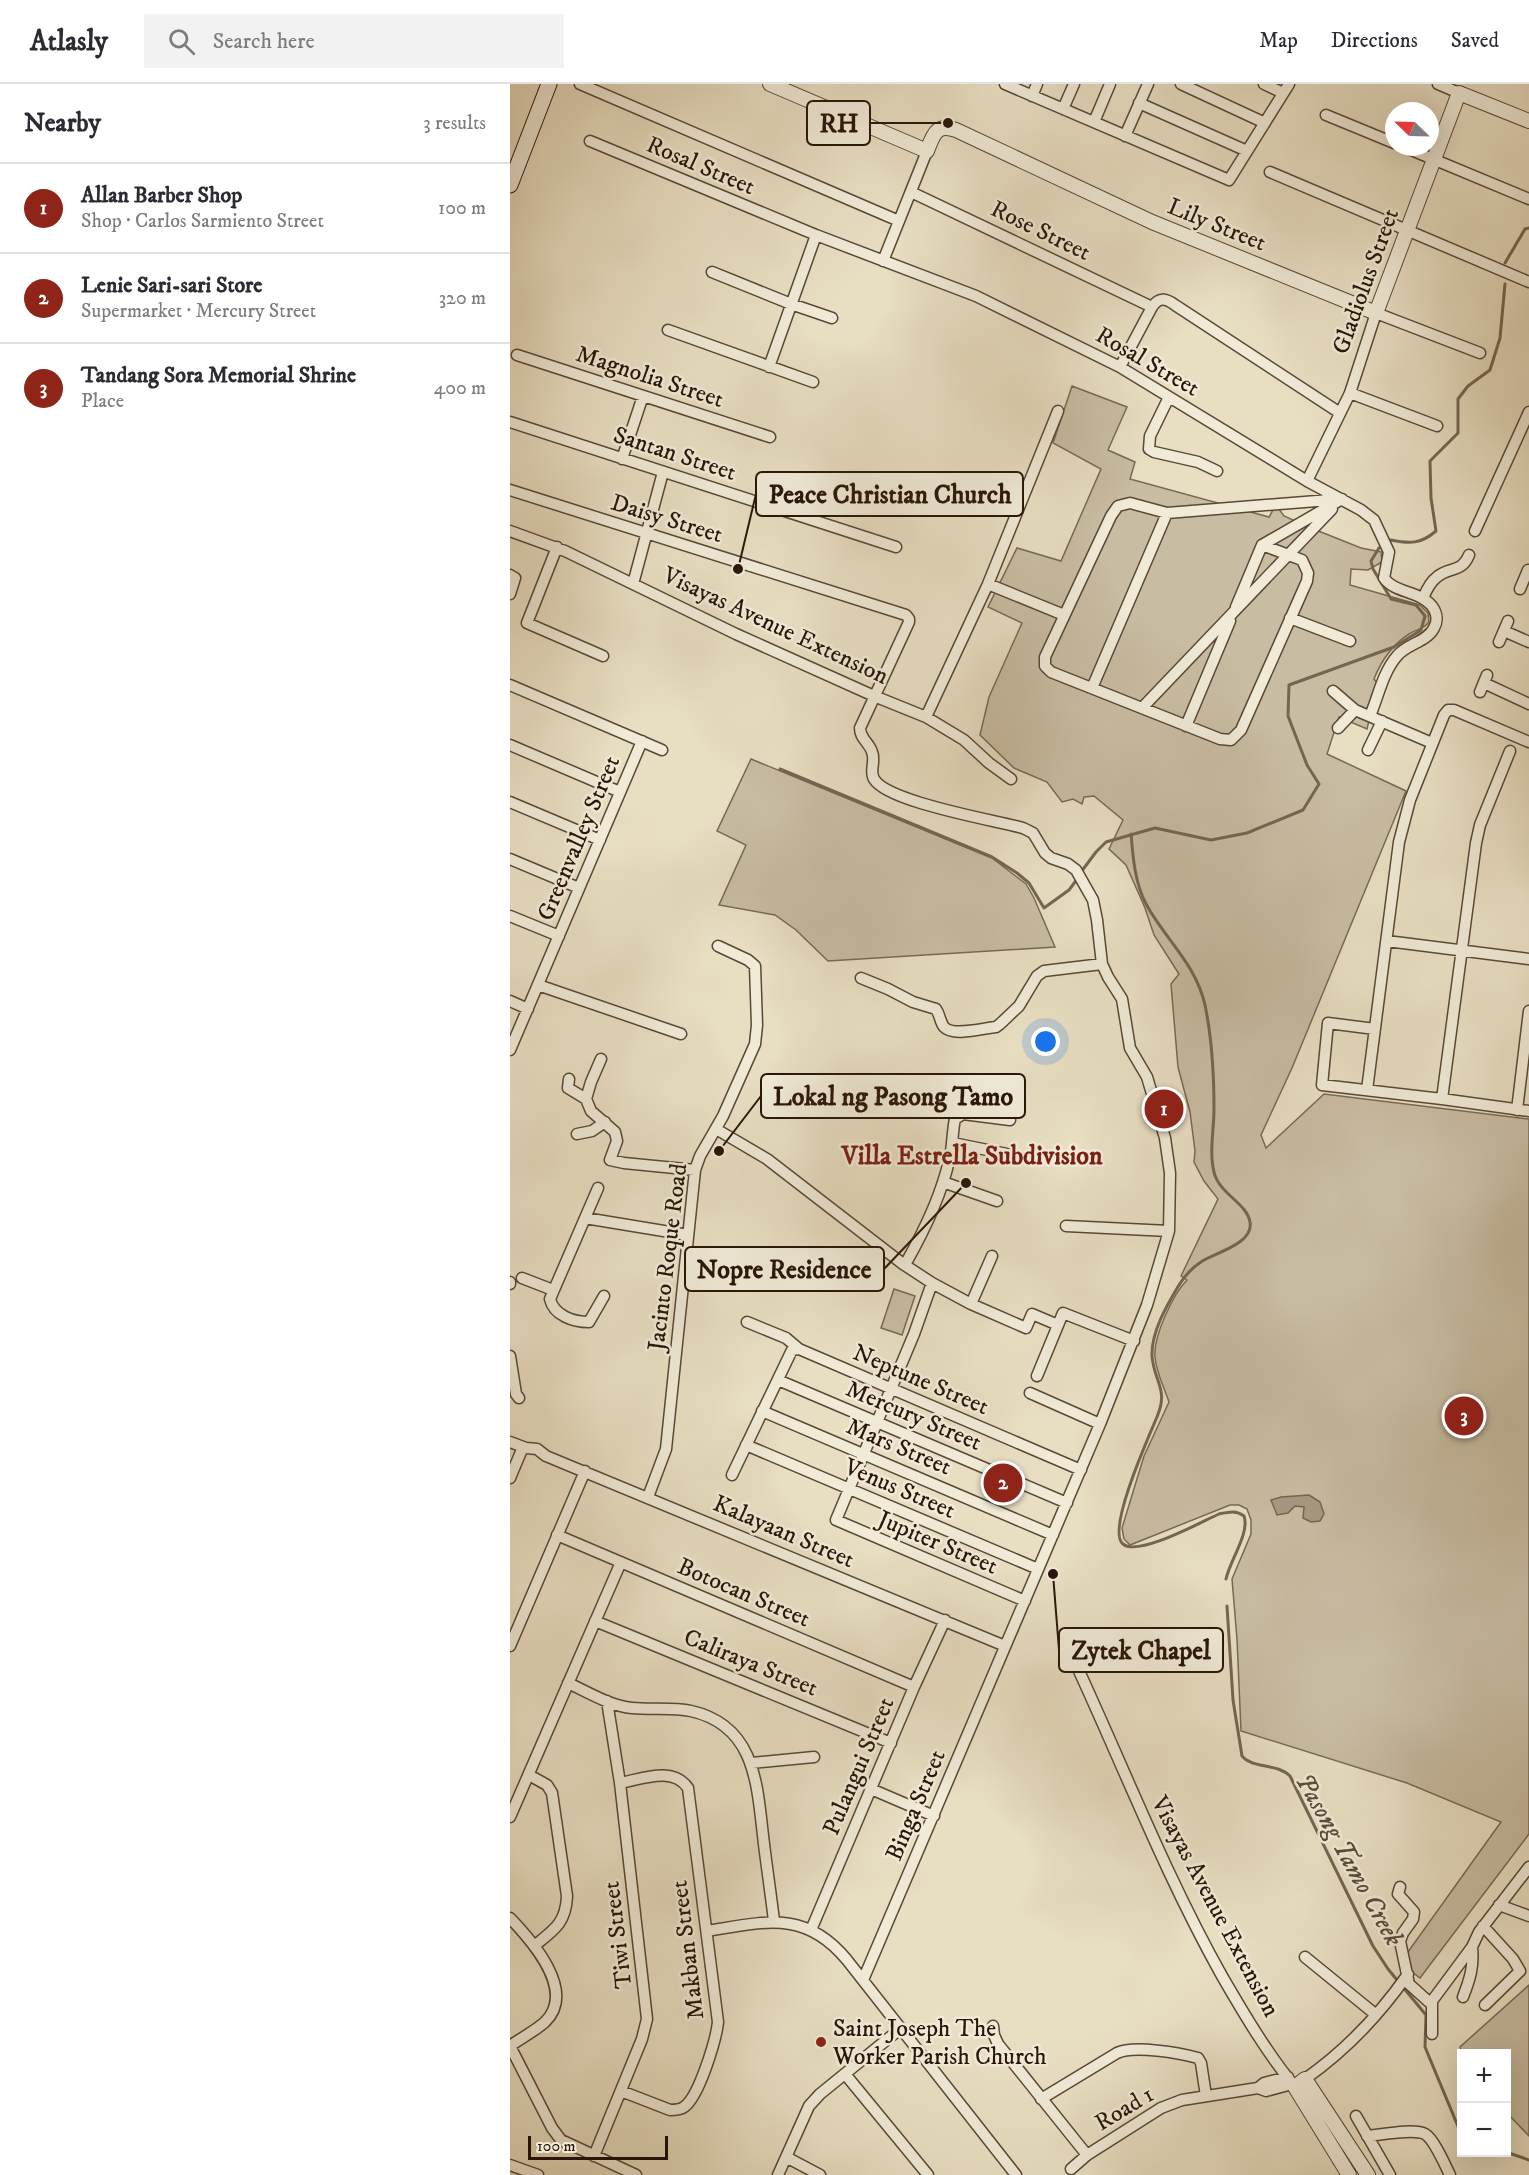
<!DOCTYPE html>
<meta charset="utf-8">
<style>
body{margin:0;font-family:"IM FELL DW Pica",serif;background:#f2f2f3;color:#2b2b33}
.controls{position:absolute;right:18px;bottom:18px;display:grid;overflow:hidden;border-radius:0px;box-shadow:0 6px 24px #0002}
.controls button{width:54px;height:54px;display:grid;place-items:center;padding:0;border:0;border-bottom:2px solid #e1e1e2;background:#fff;color:#2b2b33;font:30px sans-serif}
.compass{position:absolute;left:875px;top:18px;width:54px;height:54px;border-radius:50%;background:#fff;box-shadow:0 6px 24px #0002;rotate:293deg}
.scale{position:absolute;left:18px;bottom:15px;width:140px;box-sizing:border-box;padding-left:6px;border:3px solid #291608;border-top:0;font-size:16px;line-height:21px;white-space:nowrap;color:#291608;-webkit-text-stroke:4px #f0ead7;paint-order:stroke}
.you{position:absolute;left:536px;top:958px;width:21px;height:21px;margin:-15px;border:4px solid #fff;border-radius:50%;background:#1a73e8;box-shadow:0 0 0 9px #1a73e833}
.badge{display:grid;place-items:center;width:39px;height:39px;border-radius:50%;background:#8f2418;color:#fff;font-size:20px;font-weight:700}
.pin{position:absolute;translate:-50% -50%;border:3px solid #fff;box-shadow:0 2px 6px #0006}
.list{margin:0;padding:0;list-style:none}
h2{display:flex;justify-content:space-between;align-items:center;height:78px;margin:0;padding:0 24px;font-size:26px}
h2 small{font-size:20px;font-weight:400;color:#7c7c81}
.list li{display:grid;grid-template-columns:39px 1fr auto;gap:18px;align-items:center;box-sizing:border-box;height:90px;padding:0 24px;border-top:2px solid #e1e1e2}
.list b{display:block;font-size:22px;white-space:nowrap}
.list p{margin:0;font-size:20px;white-space:nowrap;color:#7c7c81}
.list em{font-size:20px;font-style:normal;color:#7c7c81}
.icon{flex:none;width:33px;height:33px;fill:none;stroke:currentColor;stroke-width:2;stroke-linecap:round;stroke-linejoin:round}
.map{position:relative;flex:none;width:1019px;height:2091px;overflow:hidden}
header{display:flex;align-items:center;gap:36px;box-sizing:border-box;height:84px;padding:0 30px;background:#fff;border-bottom:2px solid #e1e1e2}
header strong{font-size:28px}
nav{display:flex;gap:33px;margin-inline-start:auto;font-size:21px}
.search{width:420px;height:54px;background:#f2f2f3;display:flex;align-items:center;gap:15px;box-sizing:border-box;padding:0 21px;border-radius:0px;color:#7c7c81;font-size:22px}
main{display:flex}
aside{flex:1;background:#fff}
.map>svg:first-child{display:block}
.green{fill:#c8bca2;stroke:#786955;stroke-width:1.5}
.water{fill:#a79a83;stroke:#756552;stroke-width:1.5}
.lines{fill:none;stroke-linecap:round;stroke-linejoin:round}
.stream{stroke:#756552;stroke-width:3}
.minor-casing{stroke:#594836;stroke-width:13}
.tertiary-casing{stroke:#594836;stroke-width:16}
.secondary-casing{stroke:#291608;stroke-width:17}
.minor{stroke:#f0ead7;stroke-width:10}
.tertiary{stroke:#f0ead7;stroke-width:14}
.secondary{stroke:#f0ead7;stroke-width:15}
.poi-dot{fill:#8f2418;stroke:#f0ead7;stroke-width:2}
.labels{text-anchor:middle;stroke-width:5;stroke-linejoin:round;paint-order:stroke}
.street-label{font-size:24px;fill:#291608;stroke:#f0ead7}
.poi-label{font-size:24px;fill:#291608;stroke:#f0ead7;text-anchor:start}
.neighbourhood-label{font-size:26px;font-weight:bold;fill:#7a1f14;stroke:#f0ead7}
.water-label{font-size:26px;font-style:italic;fill:#5b4b39;stroke:#f0ead7}
.leader{fill:none;stroke:#291608;stroke-width:2}
.callout-dot{fill:#291608;stroke:#f0ead7;stroke-width:2}
.callout{fill:#f0ead7;stroke:#291608;stroke-width:2}
.callout-label{font-size:26px;text-anchor:middle;font-weight:bold;fill:#291608}
</style>
<header>
<strong>Atlasly</strong>
<div class="search"><svg class="icon" aria-label="search" viewBox="0 0 24 24"><circle cx="10" cy="10" r="6"/><path d="M15 15l6 6"/></svg>Search here</div>
<nav><a>Map</a><a>Directions</a><a>Saved</a></nav>
</header>
<main>
<aside>
<h2>Nearby<small>3 results</small></h2>
<ul class="list">
<li><span class="badge">1</span><div><b>Allan Barber Shop</b><p>Shop · Carlos Sarmiento Street</p></div><em>100 m</em></li>
<li><span class="badge">2</span><div><b>Lenie Sari-sari Store</b><p>Supermarket · Mercury Street</p></div><em>320 m</em></li>
<li><span class="badge">3</span><div><b>Tandang Sora Memorial Shrine</b><p>Place</p></div><em>400 m</em></li>
</ul>
</aside>
<div class="map">
<svg width="1019" height="2091" viewBox="0 0 1019 2091">
<rect width="100%" height="100%" fill="#e8dec2"/>
<filter id="stains"><feTurbulence type="fractalNoise" baseFrequency=".00333" numOctaves="4"/><feColorMatrix values="0 0 0 0 .2 0 0 0 0 .09 0 0 0 0 .02 0 0 0 .5 -.17"/></filter>
<radialGradient id="worn" r=".72"><stop offset=".6" stop-color="#630" stop-opacity="0"/><stop offset="1" stop-color="#630" stop-opacity=".3"/></radialGradient>
<path class="green" d="M 562,302 L 617,323 L 598,366 L 625,378 L 620,395 L 759,433 L 766,421 L 774,432 L 796,442 L 851,464 L 871,468 L 872,478 L 858,486 L 841,485 L 840,501 L 910,521 L 918,529 L 919,538 C 914,545 907,545 899,550 C 882,561 871,577 864,595 L 868,600 L 857,645 L 829,633 L 817,670 L 896,707 L 782,984 L 751,1051 L 756,1064 L 814,1010 L 1019,1035 L 1019,1750 L 910,1894 L 890,1879 L 991,1738 L 897,1699 L 731,1647 L 727,1555 L 722,1495 L 741,1450 L 741,1436 L 737,1425 L 729,1421 L 720,1421 L 620,1461 L 614,1455 L 612,1444 L 634,1372 L 659,1318 C 654,1303 646,1288 645,1273 C 643,1253 663,1210 677,1196 L 671,1192 L 708,1115 L 694,1097 L 684,1078 L 685,1067 L 680,1028 L 668,983 L 661,900 L 669,890 L 644,851 L 635,824 L 616,781 L 599,765 L 613,736 L 584,712 L 574,713 L 572,720 L 563,715 L 552,718 L 537,698 L 504,684 L 470,651 L 479,613 L 512,539 L 478,523 L 507,464 L 551,477 L 591,385 L 543,359 Z
M 241,675 L 482,774 L 516,800 L 524,814 L 545,863 L 318,877 L 286,846 L 265,831 L 209,821 L 236,761 L 207,747 Z
M 384,1205 L 405,1212 L 392,1251 L 371,1244 Z
M 1019,1901 L 1019,2052 L 997,2029 L 996,1970 L 953,1969 L 950,1963 Z"/>
<path class="water" d="M 799,1411 L 810,1418 L 814,1430 L 810,1437 L 801,1438 L 793,1434 L 794,1423 L 785,1422 L 778,1429 L 767,1431 L 761,1416 L 771,1413 Z"/>
<g class="lines">
<path class="stream" d="M 995,179 L 1015,145 L 1019,144
M 270,685 L 482,773 L 507,789 L 519,799 L 534,824 L 559,806 L 568,794
M 621,750 C 623,774 625,799 636,820 C 655,855 686,880 695,921 C 702,955 704,992 704,1025 C 704,1046 699,1068 704,1088 C 709,1110 737,1119 740,1138 C 744,1160 704,1169 691,1178 C 683,1183 674,1193 669,1201 C 657,1221 641,1248 642,1272 C 644,1298 659,1305 647,1333 C 639,1352 596,1447 613,1460 C 628,1473 691,1438 709,1430 C 719,1428 726,1426 734,1432 C 740,1449 720,1476 716,1495
M 571,788 L 586,768 L 596,758 L 645,744 L 701,756 L 737,749 L 793,726 L 809,700 L 797,681 L 778,632 L 779,601 L 884,563 L 911,546 L 915,532 L 906,521 L 881,515 L 863,485 L 861,477 L 869,464 L 881,456 C 900,460 911,460 926,447 L 921,414 L 920,377 L 948,349 L 948,315 L 958,302 L 980,286 L 990,254 L 995,200
M 717,1522 L 723,1616 L 732,1672 C 743,1685 767,1679 780,1692 L 863,1862 L 878,1885 L 916,1931 L 915,1963 L 952,2052
M 996,2068 L 1019,2076"/>
<g class="minor-casing">
<path id="minor" d="M 70,0 L 389,137
M 495,0 L 719,96 L 779,0
M 671,0 L 755,39
M 754,0 L 773,9
M 928,0 L 949,9
M 522,12 L 527,0
M 629,19 L 737,67
M 553,25 L 564,0
M 816,31 L 884,59
M 584,38 L 600,0
M 615,52 L 638,0
M 80,57 L 306,151 L 466,212 L 610,283 L 797,397 L 851,426 L 864,436 L 879,468 L 874,494 C 884,509 910,507 922,522 C 927,529 928,537 924,544 C 917,558 896,560 887,572 C 873,588 868,613 860,632
M 894,63 L 1019,115
M 760,88 L 1019,198
M 401,108 L 642,223
M 373,177 L 417,67
M 202,188 L 281,220 L 322,234
M 158,246 L 303,298
M 7,271 L 260,353
M 259,283 L 306,151
M 610,283 L 642,223 C 649,213 655,214 665,221 L 830,329
M 840,309 L 927,342
M 659,313 L 640,352 L 639,365 L 644,368 L 688,378 L 707,387
M 0,338 L 386,463
M 112,375 L 133,312
M 797,397 L 840,309 L 866,229 L 970,269
M 0,406 L 396,531 L 399,535 L 399,538 L 350,644 C 350,655 359,658 362,668 C 366,677 359,687 364,695 C 377,718 484,736 513,744 L 523,749 L 535,769 L 541,774 L 558,780 L 566,786 L 583,816 L 587,836 L 592,880 L 598,893 L 612,915 L 620,964 L 637,993 L 655,1054 L 660,1089 L 659,1147 L 637,1221 L 590,1340 L 353,1896
M 832,415 L 752,461 L 792,476 L 798,489 L 797,497 L 731,646 L 721,656 L 710,655 L 541,588 L 535,582 L 535,573 L 601,432 L 608,422 L 620,419 L 657,429 Z
M 0,447 L 55,467 L 226,550 L 364,612 L 416,633 L 454,656 L 479,679 L 501,695
M 965,447 L 1019,328
M 47,463 L 17,539 L 93,572
M 0,491 L 5,494 L 0,510
M 123,500 L 153,388
M 478,500 L 554,531
M 1010,505 L 1018,486
M 913,514 C 916,507 920,498 927,493 C 939,482 951,490 959,471
M 726,523 L 752,461
M 780,534 L 840,557
M 994,547 L 1019,558
M 989,558 L 998,537
M 974,599 L 1019,620
M 0,601 L 152,666
M 582,604 L 657,429
M 823,607 L 845,626 L 922,659
M 970,608 L 977,591
M 632,624 L 822,425
M 416,633 L 478,500 L 548,327
M 676,642 L 720,537
M 828,644 L 845,626
M 0,661 L 110,708
M 858,666 L 872,637
M 0,718 L 90,756
M 0,775 L 69,804
M 0,832 L 49,852
M 877,857 L 1019,875
M 351,894 L 378,905 L 403,918 L 426,925 C 430,931 430,938 434,943 C 443,953 474,944 486,943 L 490,940 L 509,922 L 527,892 L 534,887 L 592,880
M 28,901 L 171,950
M 0,917 L 18,925
M 865,945 L 818,939 L 812,1001 L 932,1015 L 1019,1027
M 0,966 L 132,657
M 91,975 L 81,998 L 76,1015 L 81,1027 L 105,1048 L 107,1057 L 100,1076 L 114,1079 L 185,1086
M 59,995 L 58,1004 L 76,1015
M 394,1004 L 434,1020 L 447,1033
M 857,1006 L 889,758 L 900,716 L 934,631 L 938,626 L 944,626 L 1019,658
M 932,1015 L 966,759 L 970,741 L 1000,667
M 1007,1026 L 1019,927
M 206,1045 L 257,1075 L 393,1180 L 422,1199 L 461,1220 L 516,1244 L 522,1230 L 548,1241
M 67,1050 L 82,1047 L 95,1038
M 443,1059 L 497,1070
M 433,1098 L 487,1117
M 88,1104 L 40,1215 C 44,1232 64,1238 79,1238 L 94,1212
M 75,1134 L 178,1151
M 556,1142 L 659,1147
M 393,1180 L 397,1177 C 414,1147 431,1111 439,1077 C 443,1063 442,1048 445,1035 L 453,1030 L 500,1036
M 12,1194 L 43,1206
M 422,1199 L 404,1250 L 326,1436 L 515,1517
M 0,1200 L 0,1198
M 461,1220 L 482,1172
M 237,1238 L 276,1254 L 289,1265 L 571,1386
M 0,1272 L 6,1310 L 9,1314
M 527,1292 L 553,1229 L 624,1257
M 268,1296 L 557,1419
M 520,1309 L 590,1340
M 252,1327 L 543,1451
M 0,1358 L 16,1364 L 27,1365 L 36,1372 L 495,1562
M 236,1361 L 528,1485
M 222,1391 L 282,1266 L 289,1265
M 0,1394 L 13,1363
M 138,1413 L 156,1365 L 185,1086 L 190,1072 L 213,1032 L 245,960 L 247,941 L 245,882 L 238,876 L 208,862
M 47,1451 L 404,1603
M 85,1537 L 381,1659
M 557,1561 C 609,1671 652,1785 712,1892 C 734,1930 757,1969 785,2003
M 0,1562 L 75,1387
M 58,1599 C 78,1608 100,1622 122,1624 C 141,1626 162,1623 181,1627 C 248,1642 247,1705 254,1760 C 257,1785 261,1811 264,1837
M 242,1679 L 304,1673
M 19,1691 L 37,1701 L 42,1709 L 57,1812 C 56,1839 44,1846 24,1862
M 110,1699 C 132,1695 163,1682 178,1704 L 208,1938 C 206,1956 189,2013 174,2023 C 170,2026 165,2026 160,2026 L 111,2007
M 361,1705 L 424,1732
M 0,1733 L 111,1478
M 890,1803 L 888,1810 L 904,1828 L 903,1835 L 893,1849 L 890,1857 L 899,1900 L 919,1918 L 922,1917 L 962,1863 L 969,1848 L 1019,1783
M 989,1821 L 1019,1832
M 0,1834 C 22,1857 67,1907 35,1938 C 25,1947 11,1954 0,1962
M 973,1842 L 1003,1875 L 1010,1887 L 975,1921
M 301,1846 L 404,1603 L 435,1536
M 197,1847 C 254,1838 295,1825 337,1876 L 506,2091
M 795,1873 L 865,1930
M 953,1913 C 960,1895 964,1882 962,1863
M 483,1942 L 484,1951 L 488,1960 L 577,2071
M 922,1950 L 922,1917
M 0,1962 L 42,2044 L 51,2056 L 126,2091
M 335,1990 L 418,2091
M 795,1995 C 835,1967 870,1930 898,1890
M 748,2004 L 754,1999 L 778,1993
M 531,2015 L 607,1969 C 624,1961 670,1969 688,1974 L 691,1979 L 696,2012
M 846,2032 L 880,2091
M 857,2052 C 870,2051 904,2044 915,2050 C 924,2055 935,2081 940,2091
M 84,2072 L 132,1955 L 137,1935 L 110,1699 L 97,1617
M 276,2073 L 310,2091
M 0,2081 L 28,2091
M 561,2085 L 577,2071 L 651,2024 L 672,2016 L 748,2004 L 756,2007 L 782,2000
M 268,2091 L 299,2022 L 310,2010 L 390,1945"/>
</g>
<g class="tertiary-casing">
<path id="tertiary" d="M 260,0 L 417,67 C 423,51 426,39 446,46 L 642,138 L 866,229 L 949,9 L 1019,37
M 839,2091 L 785,2003 L 795,1995 L 858,2091"/>
</g>
<g class="secondary-casing">
<path id="secondary" d="M 0,101 L 39,0"/>
</g>
<use href="#minor" class="minor"/>
<use href="#tertiary" class="tertiary"/>
<use href="#secondary" class="secondary"/>
</g>
<circle class="poi-dot" cx="311" cy="1958" r="6"/>
<g class="labels">
<g class="street-label">
<text transform="translate(191 81) rotate(23)" y="8">Rosal Street</text>
<text transform="translate(707 140) rotate(22)" y="8">Lily Street</text>
<text transform="translate(531 146) rotate(26)" y="8">Rose Street</text>
<text transform="translate(855 197) rotate(-70)" y="8">Gladiolus Street</text>
<text transform="translate(638 277) rotate(30)" y="8">Rosal Street</text>
<text transform="translate(140 292) rotate(18)" y="8">Magnolia Street</text>
<text transform="translate(165 369) rotate(18)" y="8">Santan Street</text>
<text transform="translate(157 434) rotate(17)" y="8">Daisy Street</text>
<text transform="translate(266 541) rotate(25)" y="8">Visayas Avenue Extension</text>
<text transform="translate(68 754) rotate(-67)" y="8">Greenvalley Street</text>
<text transform="translate(157 1173) rotate(-83)" y="8">Jacinto Roque Road</text>
<text transform="translate(411 1295) rotate(23)" y="8">Neptune Street</text>
<text transform="translate(404 1331) rotate(23)" y="8">Mercury Street</text>
<text transform="translate(389 1362) rotate(23)" y="8">Mars Street</text>
<text transform="translate(390 1404) rotate(23)" y="8">Venus Street</text>
<text transform="translate(274 1447) rotate(23)" y="8">Kalayaan Street</text>
<text transform="translate(428 1458) rotate(23)" y="8">Jupiter Street</text>
<text transform="translate(234 1508) rotate(23)" y="8">Botocan Street</text>
<text transform="translate(241 1578) rotate(22)" y="8">Caliraya Street</text>
<text transform="translate(348 1682) rotate(-67)" y="8">Pulangui Street</text>
<text transform="translate(405 1721) rotate(-67)" y="8">Binga Street</text>
<text transform="translate(706 1822) rotate(62)" y="8">Visayas Avenue Extension</text>
<text transform="translate(107 1851) rotate(-97)" y="8">Tiwi Street</text>
<text transform="translate(177 1866) rotate(-97)" y="8">Makban Street</text>
<text transform="translate(614 2024) rotate(-31)" y="8">Road 1</text>
</g>
<g class="poi-label">
<text x="323" y="1952">Saint Joseph The<tspan x="323" dy="28">Worker Parish Church</tspan></text>
</g>
<g class="neighbourhood-label">
<text x="462" y="1080">Villa Estrella Subdivision</text>
</g>
<g class="water-label">
<text transform="translate(840 1775) rotate(61)" y="9">Pasong Tamo Creek</text>
</g>
</g>
<path class="leader" d="M438 39L360 39M228 485L246 410M209 1067L251 1012M456 1099L374 1185M543 1490L549 1566"/>
<g class="callout-dot">
<circle cx="438" cy="39" r="6"/>
<circle cx="228" cy="485" r="6"/>
<circle cx="209" cy="1067" r="6"/>
<circle cx="456" cy="1099" r="6"/>
<circle cx="543" cy="1490" r="6"/>
</g>
<g class="callout">
<rect x="297" y="17" width="63" height="44" rx="6"/>
<rect x="246" y="388" width="267" height="44" rx="6"/>
<rect x="251" y="990" width="264" height="44" rx="6"/>
<rect x="175" y="1163" width="199" height="44" rx="6"/>
<rect x="549" y="1544" width="164" height="44" rx="6"/>
</g>
<g class="callout-label">
<text x="329" y="48">RH</text>
<text x="380" y="419">Peace Christian Church</text>
<text x="383" y="1021">Lokal ng Pasong Tamo</text>
<text x="274" y="1194">Nopre Residence</text>
<text x="631" y="1575">Zytek Chapel</text>
</g>
<rect width="100%" height="100%" filter="url(#stains)"/>
<rect width="100%" height="100%" fill="url(#worn)"/>
</svg>
<div class="controls">
<button>+</button>
<button>−</button>
</div>
<svg class="compass" viewBox="-18 -18 36 36"><path d="M0-13l5 13h-10z" fill="#e53935"/><path d="M0 13l5-13h-10z" fill="#7c7c81"/></svg>
<div class="scale">100 m</div>
<div class="you"></div>
<div class="pin badge" style="left:654px;top:1025px">1</div>
<div class="pin badge" style="left:493px;top:1399px">2</div>
<div class="pin badge" style="left:954px;top:1332px">3</div>
</div>
</main>
